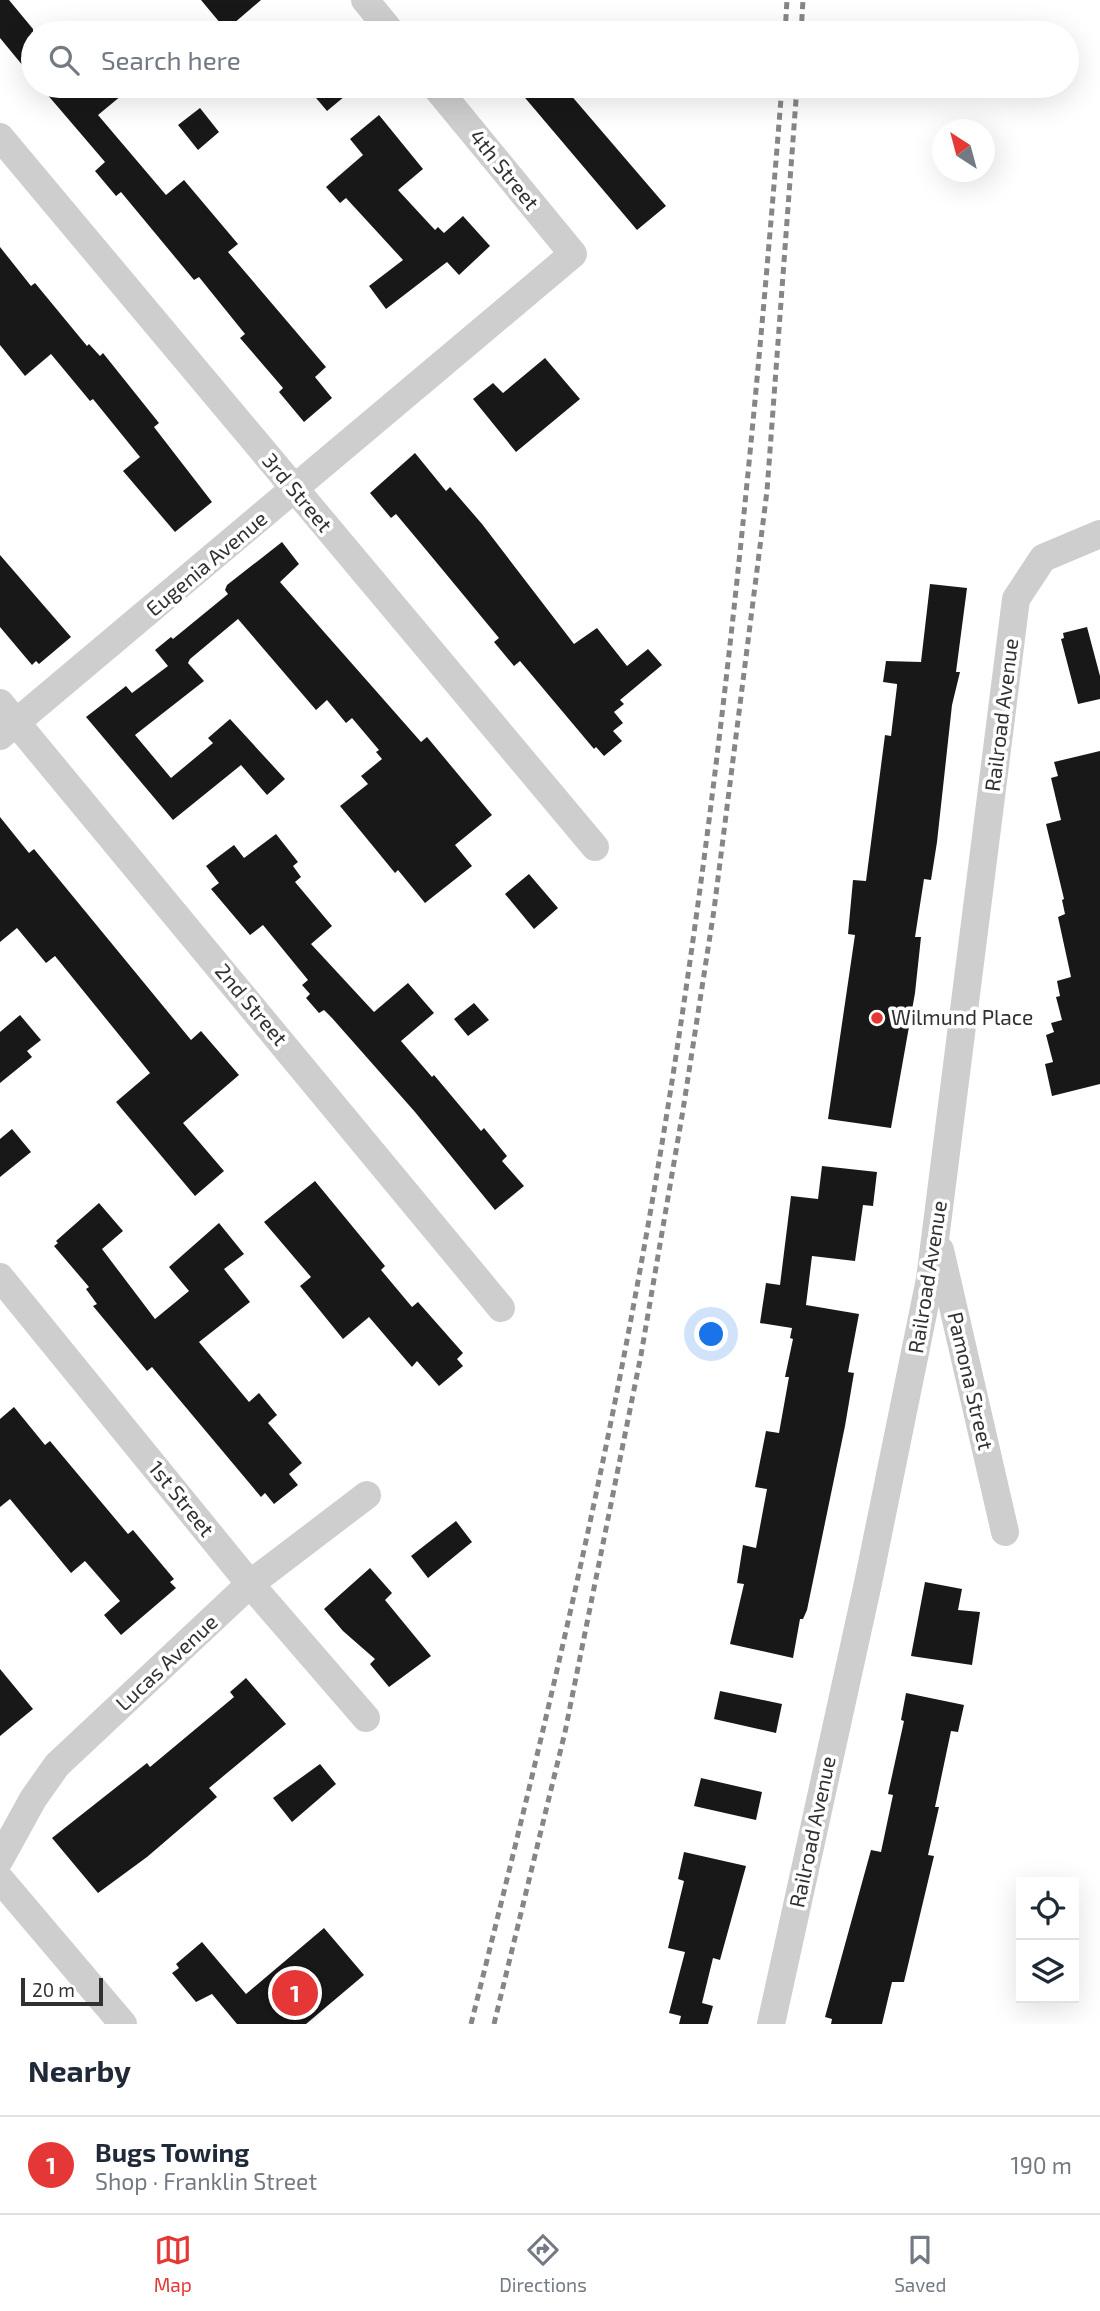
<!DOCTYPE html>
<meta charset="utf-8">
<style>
body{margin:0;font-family:"Exo 2",sans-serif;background:#f6f6f7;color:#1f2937}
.controls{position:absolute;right:21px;bottom:21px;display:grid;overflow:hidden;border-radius:0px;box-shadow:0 7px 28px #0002}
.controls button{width:63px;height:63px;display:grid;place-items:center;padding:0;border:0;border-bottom:2px solid #e0e1e3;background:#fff;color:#1f2937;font:35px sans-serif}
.compass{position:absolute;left:932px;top:119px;width:63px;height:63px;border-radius:50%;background:#fff;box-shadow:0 7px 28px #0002;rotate:324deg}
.scale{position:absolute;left:21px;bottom:18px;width:82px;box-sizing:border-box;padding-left:7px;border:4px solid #313131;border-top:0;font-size:19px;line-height:24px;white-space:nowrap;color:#313131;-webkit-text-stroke:5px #fff;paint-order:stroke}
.you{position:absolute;left:712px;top:1335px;width:24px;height:24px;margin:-18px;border:5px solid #fff;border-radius:50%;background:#1a73e8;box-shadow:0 0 0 10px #1a73e833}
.badge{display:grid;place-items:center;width:46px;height:46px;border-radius:50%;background:#e53736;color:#fff;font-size:23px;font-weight:700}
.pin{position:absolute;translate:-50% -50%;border:4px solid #fff;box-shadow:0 2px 7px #0006}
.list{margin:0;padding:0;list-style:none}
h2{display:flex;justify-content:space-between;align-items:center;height:91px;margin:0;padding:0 28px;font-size:30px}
h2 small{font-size:23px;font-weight:400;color:#747a83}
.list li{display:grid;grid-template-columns:46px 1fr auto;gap:21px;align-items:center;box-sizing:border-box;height:98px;padding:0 28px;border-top:2px solid #e0e1e3}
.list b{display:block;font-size:26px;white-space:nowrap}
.list p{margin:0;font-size:23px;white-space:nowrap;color:#747a83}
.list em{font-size:23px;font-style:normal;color:#747a83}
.icon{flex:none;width:38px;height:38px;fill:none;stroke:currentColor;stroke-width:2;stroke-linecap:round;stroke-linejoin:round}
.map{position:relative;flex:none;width:1100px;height:2024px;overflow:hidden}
.search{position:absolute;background:#fff;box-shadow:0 7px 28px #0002;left:21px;right:21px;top:21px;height:77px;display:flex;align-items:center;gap:18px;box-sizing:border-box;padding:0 24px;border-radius:38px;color:#747a83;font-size:26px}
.sheet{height:189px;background:#fff}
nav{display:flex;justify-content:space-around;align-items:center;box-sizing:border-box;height:98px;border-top:2px solid #e0e1e3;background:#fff;font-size:19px;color:#747a83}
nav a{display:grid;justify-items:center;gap:4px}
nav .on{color:#e53736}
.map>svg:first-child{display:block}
.building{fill:#181818}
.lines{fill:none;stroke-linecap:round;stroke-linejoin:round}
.minor{stroke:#cecece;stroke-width:28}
.rail{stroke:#868686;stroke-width:5;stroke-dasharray:7 5;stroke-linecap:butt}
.poi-dot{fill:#e53736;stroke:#fff;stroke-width:2.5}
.labels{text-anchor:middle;stroke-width:7;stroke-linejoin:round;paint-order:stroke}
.street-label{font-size:21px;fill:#313131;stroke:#fff}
.poi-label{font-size:21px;fill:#313131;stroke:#fff;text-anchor:start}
</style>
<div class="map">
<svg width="1100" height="2024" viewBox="0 0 1100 2024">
<rect width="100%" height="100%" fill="#fff"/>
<path class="building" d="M 0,0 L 9,0 L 33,29 L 33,78 L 0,38 Z
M 201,0 L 261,0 L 226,30 Z
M 40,86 L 133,86 L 98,115 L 166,195 L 184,180 L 238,244 L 228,252 L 326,367 L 315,377 L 332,398 L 304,422 L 279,392 L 283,388 L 240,338 L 245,334 L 199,277 L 194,280 L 121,192 L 116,196 L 95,171 L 105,162 Z
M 306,86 L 357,86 L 327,111 Z
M 515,86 L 563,86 L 666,206 L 637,230 Z
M 200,108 L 219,132 L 198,150 L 178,125 Z
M 379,115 L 423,169 L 398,190 L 435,230 L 438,227 L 444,233 L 463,216 L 490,246 L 459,275 L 447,262 L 386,309 L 369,286 L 403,260 L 346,198 L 340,203 L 326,187 L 363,155 L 350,139 Z
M 0,247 L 31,286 L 35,283 L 87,346 L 89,344 L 100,356 L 103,353 L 159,423 L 154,427 L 212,502 L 175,532 L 123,471 L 140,457 L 93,399 L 90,401 L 51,354 L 25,376 L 0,345 Z
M 545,358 L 580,399 L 516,452 L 473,399 L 493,383 L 503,393 Z
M 415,453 L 446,491 L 450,487 L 482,524 L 574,644 L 597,628 L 627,666 L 648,649 L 662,665 L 620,700 L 624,704 L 614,712 L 623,723 L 613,731 L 622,741 L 604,756 L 596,747 L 594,749 L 520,661 L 514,666 L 494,642 L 499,638 L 427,551 L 396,514 L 391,518 L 370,493 Z
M 282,542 L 299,564 L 280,582 L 421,742 L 427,737 L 492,815 L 455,845 L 472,866 L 425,903 L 398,870 L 395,873 L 340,806 L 368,784 L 361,776 L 382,759 L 376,752 L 379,750 L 352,718 L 346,723 L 327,700 L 316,710 L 238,619 L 190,659 L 188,663 L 204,681 L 135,735 L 171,778 L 213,743 L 208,738 L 230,719 L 285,779 L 267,795 L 241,765 L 173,820 L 86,717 L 126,686 L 132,693 L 168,666 L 155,650 L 171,637 L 173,639 L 228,594 L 225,590 L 227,585 Z
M 0,555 L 71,637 L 39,664 L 36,661 L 32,665 L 0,627 Z
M 930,584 L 967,588 L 956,672 L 960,672 L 952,705 L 937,842 L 931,880 L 924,879 L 915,937 L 921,937 L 915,993 L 891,1128 L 828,1119 L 855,935 L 848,934 L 853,880 L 866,881 L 885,735 L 891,736 L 897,686 L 897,684 L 883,682 L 886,661 L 921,662 Z
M 1087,627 L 1100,676 L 1100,699 L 1078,704 L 1061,639 L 1064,638 L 1063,633 Z
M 1100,751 L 1100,1084 L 1052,1096 L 1045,1064 L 1053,1062 L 1046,1035 L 1054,1032 L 1051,1023 L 1062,1020 L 1056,997 L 1060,996 L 1057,981 L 1071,977 L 1058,917 L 1065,914 L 1062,900 L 1064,899 L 1046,824 L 1061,820 L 1051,778 L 1058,776 L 1054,762 Z
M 0,817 L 29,853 L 34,849 L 191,1040 L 201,1031 L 239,1075 L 183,1123 L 224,1171 L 195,1196 L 116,1102 L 150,1073 L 55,956 L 46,963 L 17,928 L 0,942 Z
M 276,834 L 298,862 L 293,866 L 301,877 L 295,882 L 332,926 L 311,944 L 374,1012 L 408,983 L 434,1013 L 401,1041 L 432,1077 L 434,1075 L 481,1131 L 484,1128 L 507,1156 L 502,1161 L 524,1186 L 495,1210 L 415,1112 L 332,1018 L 324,1010 L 319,1013 L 306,998 L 310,994 L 302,985 L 308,980 L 263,925 L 250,935 L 211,889 L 219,883 L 206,866 L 234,845 L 244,858 Z
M 529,874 L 558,908 L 534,929 L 505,894 Z
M 474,1003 L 489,1020 L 468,1036 L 454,1019 Z
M 20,1015 L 41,1040 L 27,1051 L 32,1057 L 0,1083 L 0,1032 Z
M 12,1129 L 31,1152 L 0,1177 L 0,1139 Z
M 822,1166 L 877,1172 L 873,1206 L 863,1205 L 855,1261 L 812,1256 L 806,1305 L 859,1314 L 848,1372 L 854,1373 L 845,1426 L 807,1610 L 803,1619 L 800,1619 L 793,1658 L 730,1644 L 744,1584 L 737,1583 L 743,1545 L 756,1548 L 767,1489 L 755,1487 L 766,1431 L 779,1433 L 789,1377 L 785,1377 L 793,1339 L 790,1338 L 792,1328 L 760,1323 L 766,1283 L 780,1285 L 791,1196 L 818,1199 Z
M 315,1181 L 385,1266 L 381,1270 L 412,1307 L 418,1302 L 463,1353 L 457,1359 L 463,1366 L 439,1386 L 417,1361 L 412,1367 L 369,1317 L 343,1339 L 300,1286 L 311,1277 L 264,1222 Z
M 99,1203 L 123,1231 L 102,1249 L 155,1319 L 189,1291 L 169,1267 L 219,1223 L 244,1254 L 224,1269 L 250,1302 L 199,1342 L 249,1402 L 259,1393 L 277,1415 L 268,1423 L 302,1463 L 289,1474 L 298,1485 L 274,1504 L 265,1493 L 261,1497 L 152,1367 L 147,1371 L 93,1306 L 97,1304 L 86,1289 L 89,1287 L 54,1246 L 58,1243 L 56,1241 Z
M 14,1407 L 45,1445 L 50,1441 L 128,1534 L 133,1530 L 174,1579 L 170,1582 L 176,1588 L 121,1635 L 104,1615 L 120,1601 L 85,1561 L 71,1573 L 10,1499 L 0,1507 L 0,1419 Z
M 456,1521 L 472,1542 L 428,1578 L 411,1556 Z
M 370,1568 L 392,1593 L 385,1600 L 431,1656 L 389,1687 L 370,1664 L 375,1659 L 343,1631 L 324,1609 Z
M 925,1582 L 962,1589 L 958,1610 L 980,1612 L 972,1665 L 911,1656 Z
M 0,1669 L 33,1709 L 0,1736 Z
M 246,1678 L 286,1724 L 209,1788 L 217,1797 L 147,1857 L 98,1893 L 52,1838 L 147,1763 L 150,1767 L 234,1697 L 230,1692 Z
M 720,1691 L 782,1704 L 776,1733 L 714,1719 Z
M 906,1693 L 964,1705 L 958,1732 L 951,1731 L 935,1807 L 939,1807 L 928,1855 L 934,1856 L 904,1982 L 892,1982 L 882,2024 L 831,2024 L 832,2019 L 825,2017 L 871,1850 L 881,1852 L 893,1795 L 888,1794 L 904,1721 L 901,1720 Z
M 320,1764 L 336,1784 L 292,1822 L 273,1798 Z
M 701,1778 L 762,1792 L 756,1820 L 694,1806 Z
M 684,1852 L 746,1866 L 720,1960 L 713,1958 L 702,2003 L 713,2006 L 708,2024 L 679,2024 L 681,2016 L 669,2013 L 685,1952 L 668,1948 L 684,1881 L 678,1879 Z
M 324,1928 L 364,1975 L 306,2024 L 237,2024 L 212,1994 L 196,2002 L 172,1973 L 179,1968 L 176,1964 L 202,1942 L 246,1994 Z"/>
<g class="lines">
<path class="minor" d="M 365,0 L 392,33
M 0,137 L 595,847
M 0,703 L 501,1308
M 0,736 L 573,254 L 435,86
M 940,1250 L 1005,1532
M 0,1277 L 250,1584 L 366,1718
M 0,1859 L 33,1799 L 57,1765 L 250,1584 L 367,1495
M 0,1879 L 123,2024
M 771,2024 L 868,1583 L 930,1279 L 1016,599 L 1043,558 L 1100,534"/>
<path class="rail" d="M 785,33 L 787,0
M 801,33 L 803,0
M 471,2024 C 532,1781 591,1538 636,1292 C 710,893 750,490 782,86
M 494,2024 L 565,1732 L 641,1355 L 683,1110 L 714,910 L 767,491 L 797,86"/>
</g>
<circle class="poi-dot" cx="877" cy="1018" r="7"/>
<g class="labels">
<g class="street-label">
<text transform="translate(504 170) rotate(51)" y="7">4th Street</text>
<text transform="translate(297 493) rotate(50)" y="7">3rd Street</text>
<text transform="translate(207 564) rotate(-40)" y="7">Eugenia Avenue</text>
<text transform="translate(1002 715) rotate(-83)" y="7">Railroad Avenue</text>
<text transform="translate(251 1005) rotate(50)" y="7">2nd Street</text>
<text transform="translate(928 1277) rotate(-81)" y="7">Railroad Avenue</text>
<text transform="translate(970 1381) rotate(77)" y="7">Pamona Street</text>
<text transform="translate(181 1499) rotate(51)" y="7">1st Street</text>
<text transform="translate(167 1663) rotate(-43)" y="7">Lucas Avenue</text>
<text transform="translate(813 1832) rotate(-78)" y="7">Railroad Avenue</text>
</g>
<g class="poi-label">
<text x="891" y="1025">Wilmund Place</text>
</g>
</g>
</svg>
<div class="controls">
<button><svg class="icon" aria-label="locate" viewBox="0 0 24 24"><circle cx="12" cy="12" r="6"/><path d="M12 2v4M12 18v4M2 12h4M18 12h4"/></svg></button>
<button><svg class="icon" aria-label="layers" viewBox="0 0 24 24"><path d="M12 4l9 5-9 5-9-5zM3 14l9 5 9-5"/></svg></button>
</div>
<svg class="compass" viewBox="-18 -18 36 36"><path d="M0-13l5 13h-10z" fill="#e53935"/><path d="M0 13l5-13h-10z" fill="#747a83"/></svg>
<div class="scale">20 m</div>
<div class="you"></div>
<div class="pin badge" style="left:295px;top:1993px">1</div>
<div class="search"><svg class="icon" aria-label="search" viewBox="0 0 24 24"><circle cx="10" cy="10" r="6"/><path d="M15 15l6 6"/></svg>Search here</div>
</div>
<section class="sheet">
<h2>Nearby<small></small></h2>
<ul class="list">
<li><span class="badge">1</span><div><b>Bugs Towing</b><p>Shop · Franklin Street</p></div><em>190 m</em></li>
</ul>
</section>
<nav>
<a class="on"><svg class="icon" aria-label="map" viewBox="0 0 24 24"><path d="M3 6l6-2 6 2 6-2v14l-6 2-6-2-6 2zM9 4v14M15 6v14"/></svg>Map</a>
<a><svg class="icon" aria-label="directions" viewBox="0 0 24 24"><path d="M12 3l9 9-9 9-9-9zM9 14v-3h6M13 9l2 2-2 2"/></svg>Directions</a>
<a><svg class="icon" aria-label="saved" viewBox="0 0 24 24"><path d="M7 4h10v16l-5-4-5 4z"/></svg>Saved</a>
</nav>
